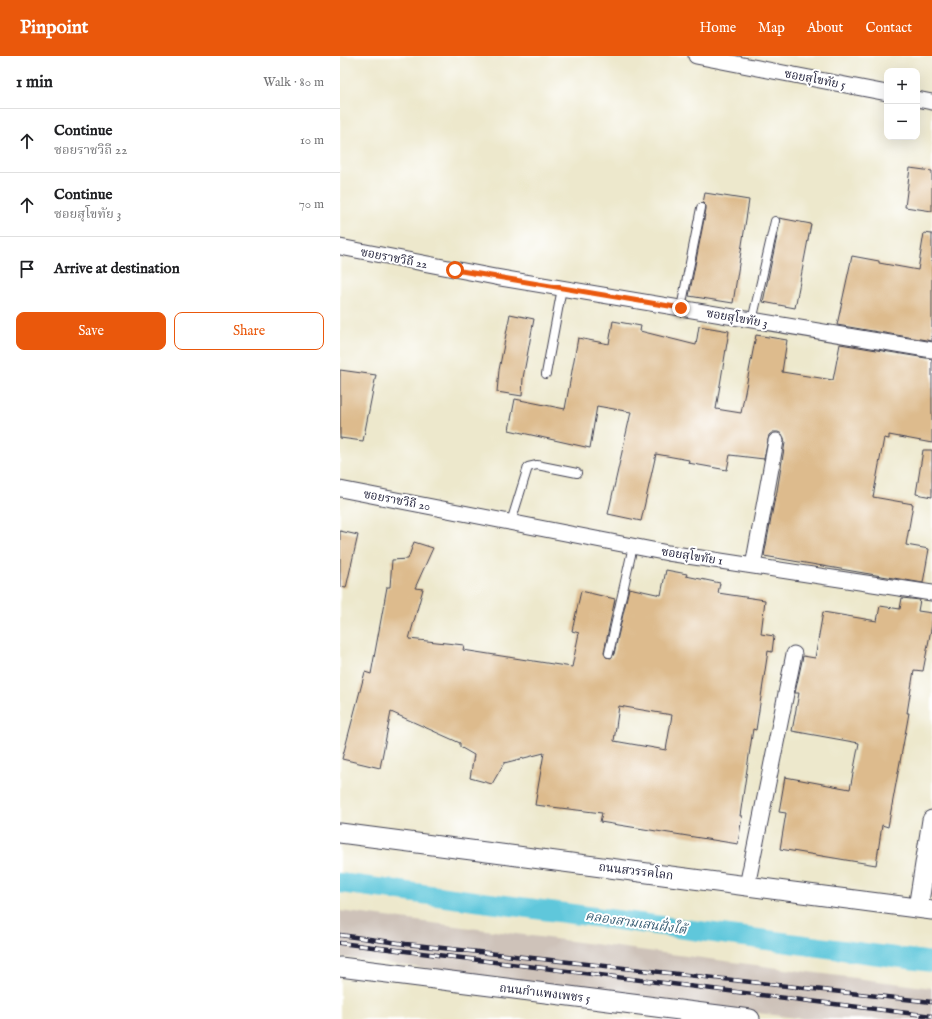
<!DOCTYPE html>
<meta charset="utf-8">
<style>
body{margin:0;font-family:"IM FELL English","Noto Serif Thai",serif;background:#f2f2f2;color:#202124}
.controls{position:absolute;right:12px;top:12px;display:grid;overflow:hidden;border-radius:8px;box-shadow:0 4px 16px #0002}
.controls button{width:36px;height:36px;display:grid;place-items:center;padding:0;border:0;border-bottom:1px solid #e0e0e0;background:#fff;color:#202124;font:20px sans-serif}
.stop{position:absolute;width:12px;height:12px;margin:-9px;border:3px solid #ea580c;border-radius:50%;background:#fff}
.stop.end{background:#ea580c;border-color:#fff;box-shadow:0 1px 4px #0008}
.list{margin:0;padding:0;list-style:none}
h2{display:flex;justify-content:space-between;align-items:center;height:52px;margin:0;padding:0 16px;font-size:17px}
h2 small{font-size:13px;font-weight:400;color:#757577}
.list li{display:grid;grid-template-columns:26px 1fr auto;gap:12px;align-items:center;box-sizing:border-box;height:64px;padding:0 16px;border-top:1px solid #e0e0e0}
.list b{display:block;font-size:15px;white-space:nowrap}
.list p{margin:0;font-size:13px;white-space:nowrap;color:#757577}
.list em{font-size:13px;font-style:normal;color:#757577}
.actions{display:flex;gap:8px;padding:12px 16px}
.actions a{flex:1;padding:9px 0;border:1px solid #ea580c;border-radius:8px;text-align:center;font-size:14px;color:#ea580c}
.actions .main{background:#ea580c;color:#fff}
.icon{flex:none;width:22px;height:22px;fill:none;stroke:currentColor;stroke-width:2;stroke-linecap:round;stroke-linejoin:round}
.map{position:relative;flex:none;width:592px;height:963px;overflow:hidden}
header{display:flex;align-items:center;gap:24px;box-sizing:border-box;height:56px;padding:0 20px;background:#ea580c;color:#fff}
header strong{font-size:19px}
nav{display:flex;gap:22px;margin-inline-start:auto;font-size:14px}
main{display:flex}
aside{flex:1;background:#fff}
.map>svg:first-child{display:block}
.industrial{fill:#cec2b9}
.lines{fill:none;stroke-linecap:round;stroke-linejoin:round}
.canal{stroke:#5fc7db;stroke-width:20}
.building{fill:#ddbb8d;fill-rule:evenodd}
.service-casing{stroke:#404051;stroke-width:10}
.minor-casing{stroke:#404051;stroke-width:17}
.tertiary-casing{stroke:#404051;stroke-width:21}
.service{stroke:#fff;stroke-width:8}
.minor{stroke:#fff;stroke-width:15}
.tertiary{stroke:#fff;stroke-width:19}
.rail-casing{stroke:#22223b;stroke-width:4.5}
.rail{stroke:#fff;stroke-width:3;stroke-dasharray:9;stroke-linecap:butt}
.route{stroke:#ea580c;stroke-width:5}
.labels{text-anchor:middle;stroke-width:4;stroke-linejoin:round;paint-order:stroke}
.street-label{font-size:12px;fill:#22223b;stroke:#fff}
.water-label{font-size:13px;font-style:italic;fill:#375c73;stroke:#fff}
</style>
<header>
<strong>Pinpoint</strong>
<nav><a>Home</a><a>Map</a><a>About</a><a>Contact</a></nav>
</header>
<main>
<aside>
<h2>1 min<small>Walk · 80 m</small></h2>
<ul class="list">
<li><svg class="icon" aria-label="ahead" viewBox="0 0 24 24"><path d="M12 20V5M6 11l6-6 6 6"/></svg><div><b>Continue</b><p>ซอยราชวิถี 22</p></div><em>10 m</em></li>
<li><svg class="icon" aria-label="ahead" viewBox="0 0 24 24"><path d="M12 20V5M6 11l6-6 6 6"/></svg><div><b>Continue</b><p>ซอยสุโขทัย 3</p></div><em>70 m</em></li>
<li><svg class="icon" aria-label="arrive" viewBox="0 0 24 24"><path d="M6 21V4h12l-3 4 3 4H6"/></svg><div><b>Arrive at destination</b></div></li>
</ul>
<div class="actions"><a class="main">Save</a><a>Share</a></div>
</aside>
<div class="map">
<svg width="592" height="963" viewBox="0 0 592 963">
<rect width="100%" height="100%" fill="#fff"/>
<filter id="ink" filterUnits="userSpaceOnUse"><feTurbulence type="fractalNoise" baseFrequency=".025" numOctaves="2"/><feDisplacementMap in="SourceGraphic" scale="8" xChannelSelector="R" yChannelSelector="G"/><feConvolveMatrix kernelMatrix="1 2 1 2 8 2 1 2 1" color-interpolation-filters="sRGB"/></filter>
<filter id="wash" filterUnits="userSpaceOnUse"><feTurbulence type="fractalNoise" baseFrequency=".012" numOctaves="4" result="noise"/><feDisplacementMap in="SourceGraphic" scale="16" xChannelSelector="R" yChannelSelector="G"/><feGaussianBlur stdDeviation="0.9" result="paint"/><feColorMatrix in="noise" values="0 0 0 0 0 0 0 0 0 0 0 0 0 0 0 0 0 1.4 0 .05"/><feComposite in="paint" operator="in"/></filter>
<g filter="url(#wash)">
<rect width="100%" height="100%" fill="#ede8cc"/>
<path class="industrial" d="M 0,855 L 592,932 L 592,963 L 463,963 L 0,901 Z"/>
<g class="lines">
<path class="canal" d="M 0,827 L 592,906"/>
</g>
<g id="blocks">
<path class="building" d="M 570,112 L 592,115 L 592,155 L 565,151 Z
M 365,137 L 409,144 L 393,247 L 349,240 L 366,153 L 366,150 L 363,147 Z
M 439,162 L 471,168 L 455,252 L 423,246 L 440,166 Z
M 584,177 L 592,178 L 592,285 L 497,269 L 512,200 L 539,205 L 539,207 L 578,214 Z
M 170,258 L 194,263 L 183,322 L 182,340 L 157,336 L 159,314 Z
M 273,265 L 301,270 L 300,275 L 356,289 L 359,270 L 389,275 L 376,353 L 401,357 L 416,279 L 447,284 L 442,316 L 493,324 L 500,288 L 592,303 L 592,387 L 549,379 L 549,383 L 544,382 L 533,441 L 573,448 L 566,489 L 589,493 L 583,527 L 424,500 L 435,441 L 436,441 L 445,387 L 444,382 L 442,378 L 438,376 L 433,376 L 429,379 L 424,403 L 390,399 L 387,414 L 348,407 L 349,404 L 316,398 L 301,465 L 268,458 L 291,356 L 257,350 L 250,392 L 169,374 L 175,343 L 225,353 L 238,282 L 269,288 Z
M 0,314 L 36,319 L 23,385 L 0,382 Z
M 583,394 L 592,394 L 592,441 L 576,438 Z
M 0,475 L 18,479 L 6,532 L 0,531 Z
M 74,486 L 93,492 L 75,532 L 83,533 L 69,583 L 124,589 L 123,594 L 232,611 L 239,577 L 232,575 L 241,535 L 275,543 L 264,596 L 266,601 L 271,602 L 274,598 L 289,532 L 321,539 L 326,514 L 347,518 L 346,520 L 380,527 L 378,537 L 425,544 L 421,578 L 434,580 L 432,596 L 428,595 L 416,674 L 413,673 L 400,760 L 402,760 L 398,788 L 260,766 L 262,757 L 195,749 L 204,697 L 164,707 L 152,728 L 130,722 L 134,699 L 120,691 L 120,687 L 51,656 L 40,712 L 2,703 L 25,616 L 31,618 L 47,531 L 50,531 L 52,504 L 68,503 ZM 279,650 L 332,659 L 326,694 L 274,685 Z
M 562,542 L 580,544 L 578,555 L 592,557 L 592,568 L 583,615 L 574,614 L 567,657 L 569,657 L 548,771 L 542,769 L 536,809 L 440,793 L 446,757 L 439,756 L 445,721 L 510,733 L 519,687 L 452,675 L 459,637 L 455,637 L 463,600 L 475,602 L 483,556 L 537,565 L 540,550 L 560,553 Z"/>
</g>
</g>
<g filter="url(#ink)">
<use href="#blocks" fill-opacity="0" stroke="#404051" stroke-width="1"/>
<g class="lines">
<g class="service-casing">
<path id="service" d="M 341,252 L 361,152
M 412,265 L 435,165
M 206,318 L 222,232
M 171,466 L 188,411 L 197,409 L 237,417
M 269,597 L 293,490"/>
</g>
<g class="minor-casing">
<path id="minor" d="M 356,0 L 547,37
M 577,43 L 592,46
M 0,191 L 155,221 L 592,294
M 0,433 L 328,497 L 592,537
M 413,510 L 436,385
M 407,830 L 454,598"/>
</g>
<g class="tertiary-casing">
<path id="tertiary" d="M 0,777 L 592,854
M 578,852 L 592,764
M 0,911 L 410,963"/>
</g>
<use href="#service" class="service"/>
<use href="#minor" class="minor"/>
<use href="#tertiary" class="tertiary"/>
<g class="rail-casing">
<path id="rail" d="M 0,879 L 66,888 L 592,946
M 0,887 L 592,960"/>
</g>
<use href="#rail" class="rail"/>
</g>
</g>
<g class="lines" filter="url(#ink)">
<path class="route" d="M 115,214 L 341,252"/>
</g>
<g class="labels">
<g class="street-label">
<text transform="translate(475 23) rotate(11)" y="4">ซอยสุโขทัย 5</text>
<text transform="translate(54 202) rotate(11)" y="4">ซอยราชวิถี 22</text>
<text transform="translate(397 262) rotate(10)" y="4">ซอยสุโขทัย 3</text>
<text transform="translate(57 444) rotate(11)" y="4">ซอยราชวิถี 20</text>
<text transform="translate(352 500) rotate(9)" y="4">ซอยสุโขทัย 1</text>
<text transform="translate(296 815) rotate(7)" y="4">ถนนสวรรคโลก</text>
<text transform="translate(205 937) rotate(7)" y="4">ถนนกำแพงเพชร 5</text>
</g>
<g class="water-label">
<text transform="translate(296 866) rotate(8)" y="5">คลองสามเสนฝั่งใต้</text>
</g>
</g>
</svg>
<div class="controls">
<button>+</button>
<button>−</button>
</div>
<div class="stop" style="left:115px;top:214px"></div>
<div class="stop end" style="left:341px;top:252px"></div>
</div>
</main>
